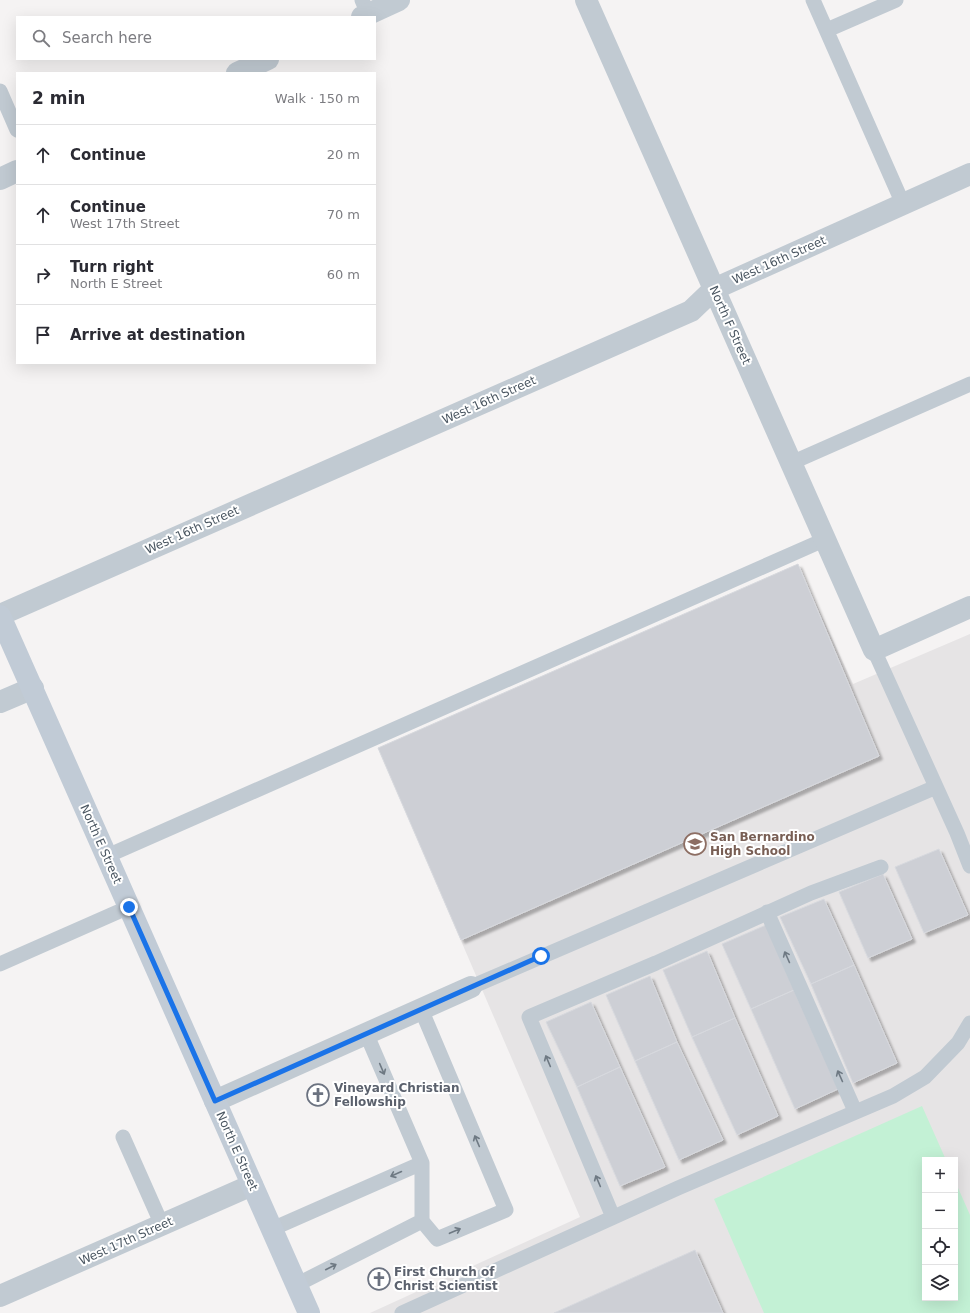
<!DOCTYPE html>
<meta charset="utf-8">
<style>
body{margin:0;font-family:"DejaVu Sans",sans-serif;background:#f7f7f7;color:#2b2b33}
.controls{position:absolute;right:12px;bottom:12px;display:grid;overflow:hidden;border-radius:0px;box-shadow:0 4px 16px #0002}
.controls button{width:36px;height:36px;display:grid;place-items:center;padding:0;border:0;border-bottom:1px solid #e1e1e2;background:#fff;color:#2b2b33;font:20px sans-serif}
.stop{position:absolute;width:12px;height:12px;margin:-9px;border:3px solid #1a73e8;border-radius:50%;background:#fff}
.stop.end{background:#1a73e8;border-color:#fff;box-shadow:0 1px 4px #0008}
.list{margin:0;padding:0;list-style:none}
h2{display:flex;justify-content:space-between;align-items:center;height:52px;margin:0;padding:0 16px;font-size:17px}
h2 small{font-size:13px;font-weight:400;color:#7c7c81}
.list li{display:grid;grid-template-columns:26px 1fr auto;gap:12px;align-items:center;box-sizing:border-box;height:60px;padding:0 16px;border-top:1px solid #e1e1e2}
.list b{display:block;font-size:15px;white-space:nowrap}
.list p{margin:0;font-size:13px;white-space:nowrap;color:#7c7c81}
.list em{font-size:13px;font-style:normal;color:#7c7c81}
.icon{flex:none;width:22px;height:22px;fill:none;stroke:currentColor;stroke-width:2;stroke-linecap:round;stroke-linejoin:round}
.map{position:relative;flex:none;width:970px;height:1313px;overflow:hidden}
.search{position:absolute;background:#fff;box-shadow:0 4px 16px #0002;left:16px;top:16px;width:360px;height:44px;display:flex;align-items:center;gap:10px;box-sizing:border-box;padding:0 14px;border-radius:0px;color:#7c7c81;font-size:15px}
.panel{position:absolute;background:#fff;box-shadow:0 4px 16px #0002;left:16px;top:72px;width:360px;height:292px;border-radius:0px}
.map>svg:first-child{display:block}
.education{fill:#e6e4e5;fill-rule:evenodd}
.green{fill:#c3f1d5}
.building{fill:#cdcfd5;stroke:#d7d9de;filter:url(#shadow)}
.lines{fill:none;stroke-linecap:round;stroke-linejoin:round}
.lane{stroke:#c1cad2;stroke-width:15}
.street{stroke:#c1cad2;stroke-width:22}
.secondary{stroke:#c1cbd6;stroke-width:22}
.oneway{stroke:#6e7983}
.route{stroke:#1a73e8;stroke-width:5}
.labels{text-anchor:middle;stroke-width:4;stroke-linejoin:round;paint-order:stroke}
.street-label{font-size:12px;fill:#4a5661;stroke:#fff}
.education-label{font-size:12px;font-weight:bold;fill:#785e54;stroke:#fff;text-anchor:start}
.worship-label{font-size:12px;font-weight:bold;fill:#5b616d;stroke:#fff;text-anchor:start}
</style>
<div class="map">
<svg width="970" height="1313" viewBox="0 0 970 1313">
<defs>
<filter id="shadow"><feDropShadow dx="3.5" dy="3.5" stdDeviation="1" flood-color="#0004"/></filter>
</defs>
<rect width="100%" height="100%" fill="#f5f3f3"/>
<path class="education" d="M 798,564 L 853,684 L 970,634 L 970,1313 L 370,1313 L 580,1217 L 378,748 ZM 925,1160 L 955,1160 L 955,1298 L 925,1298 Z"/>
<path class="green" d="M 922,1106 L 946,1160 L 925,1160 L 925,1298 L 955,1298 L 955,1181 L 970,1215 L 970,1313 L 764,1313 L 714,1199 Z"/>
<path class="building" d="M 798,564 L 879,756 L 461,940 L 378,748 Z
M 939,849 L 968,915 L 924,933 L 895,867 Z
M 883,874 L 912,939 L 868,958 L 839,892 Z
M 824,899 L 854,965 L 811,984 L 780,917 Z
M 766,925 L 794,990 L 751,1009 L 722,944 Z
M 707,951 L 735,1018 L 692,1037 L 663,970 Z
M 854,965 L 897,1063 L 853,1083 L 811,984 Z
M 650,976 L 677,1042 L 635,1061 L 606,995 Z
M 794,990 L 838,1089 L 795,1109 L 751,1009 Z
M 591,1002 L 620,1067 L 577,1087 L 546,1022 Z
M 735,1018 L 778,1116 L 737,1135 L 692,1037 Z
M 677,1042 L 723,1140 L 679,1160 L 635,1061 Z
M 620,1067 L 665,1167 L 620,1186 L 577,1087 Z
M 695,1250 L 723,1313 L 554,1313 Z"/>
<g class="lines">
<path class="lane" d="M 362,0 L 368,14
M 813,0 L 903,204
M 827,30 L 896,0
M 0,91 L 17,130
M 791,463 L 970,384
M 874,650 L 957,833 L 970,866
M 107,856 L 826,539
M 767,912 L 855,1111
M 0,964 L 129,907
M 471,987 L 936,787
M 123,1137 L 162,1225
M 422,1163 L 422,1221
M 613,1217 L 529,1017 L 656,963 L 811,893 L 881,867
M 272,1229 L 422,1163 L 366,1033
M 296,1285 L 422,1221 L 437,1239 L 506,1210 L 421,1009
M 402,1313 L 678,1188 L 893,1096 L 925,1077 L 958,1043 L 970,1023"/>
<path class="street" d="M 586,0 L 874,650 L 970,607
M 362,17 L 399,0
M 237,73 L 268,59
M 0,179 L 17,171
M 0,615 L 691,311 L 714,289 L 970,174
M 0,702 L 33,688
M 215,1101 L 471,987
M 0,1296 L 252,1185"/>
<path class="secondary" d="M 0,616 L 309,1313"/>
</g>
<defs><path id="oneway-shaft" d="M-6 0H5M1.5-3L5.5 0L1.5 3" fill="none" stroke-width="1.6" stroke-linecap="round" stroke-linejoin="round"/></defs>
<g class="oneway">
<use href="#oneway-shaft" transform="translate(787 957) rotate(-114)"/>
<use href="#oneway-shaft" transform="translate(548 1061) rotate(-113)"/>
<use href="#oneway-shaft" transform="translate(382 1069) rotate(67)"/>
<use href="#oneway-shaft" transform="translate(840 1076) rotate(-114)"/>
<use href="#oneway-shaft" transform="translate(477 1141) rotate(-113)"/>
<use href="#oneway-shaft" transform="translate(396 1174) rotate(156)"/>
<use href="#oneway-shaft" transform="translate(598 1181) rotate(-113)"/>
<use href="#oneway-shaft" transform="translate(455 1231) rotate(-23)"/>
<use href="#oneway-shaft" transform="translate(331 1267) rotate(-27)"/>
</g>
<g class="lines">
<path class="route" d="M 129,907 L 215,1101 L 541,956"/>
</g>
<defs>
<g id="school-ring" transform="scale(1.15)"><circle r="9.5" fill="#fff" stroke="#8d6e63" stroke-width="1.5"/><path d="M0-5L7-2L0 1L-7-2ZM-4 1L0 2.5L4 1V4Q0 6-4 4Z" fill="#8d6e63"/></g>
<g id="church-ring" transform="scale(1.15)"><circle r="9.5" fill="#fff" stroke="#6b7280" stroke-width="1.5"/><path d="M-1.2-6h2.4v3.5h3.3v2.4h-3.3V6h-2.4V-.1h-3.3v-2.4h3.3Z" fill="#6b7280"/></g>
</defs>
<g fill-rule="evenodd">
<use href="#school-ring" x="695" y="844"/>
<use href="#church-ring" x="318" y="1095"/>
<use href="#church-ring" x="379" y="1279"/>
</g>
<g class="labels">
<g class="street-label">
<text transform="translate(779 260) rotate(-24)" y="4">West 16th Street</text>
<text transform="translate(730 325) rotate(66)" y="4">North F Street</text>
<text transform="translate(489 400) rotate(-24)" y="4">West 16th Street</text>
<text transform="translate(192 530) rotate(-24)" y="4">West 16th Street</text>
<text transform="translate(101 844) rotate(66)" y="4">North E Street</text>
<text transform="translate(237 1151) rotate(66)" y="4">North E Street</text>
<text transform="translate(126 1241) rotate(-24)" y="4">West 17th Street</text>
</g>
<g class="education-label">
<text x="710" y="841">San Bernardino<tspan x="710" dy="14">High School</tspan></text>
</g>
<g class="worship-label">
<text x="334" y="1092">Vineyard Christian<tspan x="334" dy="14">Fellowship</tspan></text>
<text x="394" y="1276">First Church of<tspan x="394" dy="14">Christ Scientist</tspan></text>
</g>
</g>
</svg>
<div class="controls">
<button>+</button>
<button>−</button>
<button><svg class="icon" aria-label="locate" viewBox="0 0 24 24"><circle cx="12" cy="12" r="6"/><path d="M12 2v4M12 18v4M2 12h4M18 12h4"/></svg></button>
<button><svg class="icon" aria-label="layers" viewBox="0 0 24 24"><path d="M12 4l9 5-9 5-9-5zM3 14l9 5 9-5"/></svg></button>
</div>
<div class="stop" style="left:541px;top:956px"></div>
<div class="stop end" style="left:129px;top:907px"></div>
<div class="search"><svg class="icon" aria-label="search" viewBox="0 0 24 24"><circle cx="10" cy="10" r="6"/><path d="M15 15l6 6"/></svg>Search here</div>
<section class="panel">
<h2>2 min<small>Walk · 150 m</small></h2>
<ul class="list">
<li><svg class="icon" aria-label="ahead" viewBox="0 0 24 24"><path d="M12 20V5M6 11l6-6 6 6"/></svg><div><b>Continue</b></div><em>20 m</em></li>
<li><svg class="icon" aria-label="ahead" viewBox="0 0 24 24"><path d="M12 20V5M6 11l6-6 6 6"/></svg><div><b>Continue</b><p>West 17th Street</p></div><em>70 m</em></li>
<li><svg class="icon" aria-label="right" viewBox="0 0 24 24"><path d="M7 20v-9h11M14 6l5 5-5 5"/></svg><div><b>Turn right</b><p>North E Street</p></div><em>60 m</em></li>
<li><svg class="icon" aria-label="arrive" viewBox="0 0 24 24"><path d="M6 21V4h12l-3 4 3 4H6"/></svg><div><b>Arrive at destination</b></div></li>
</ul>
</section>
</div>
